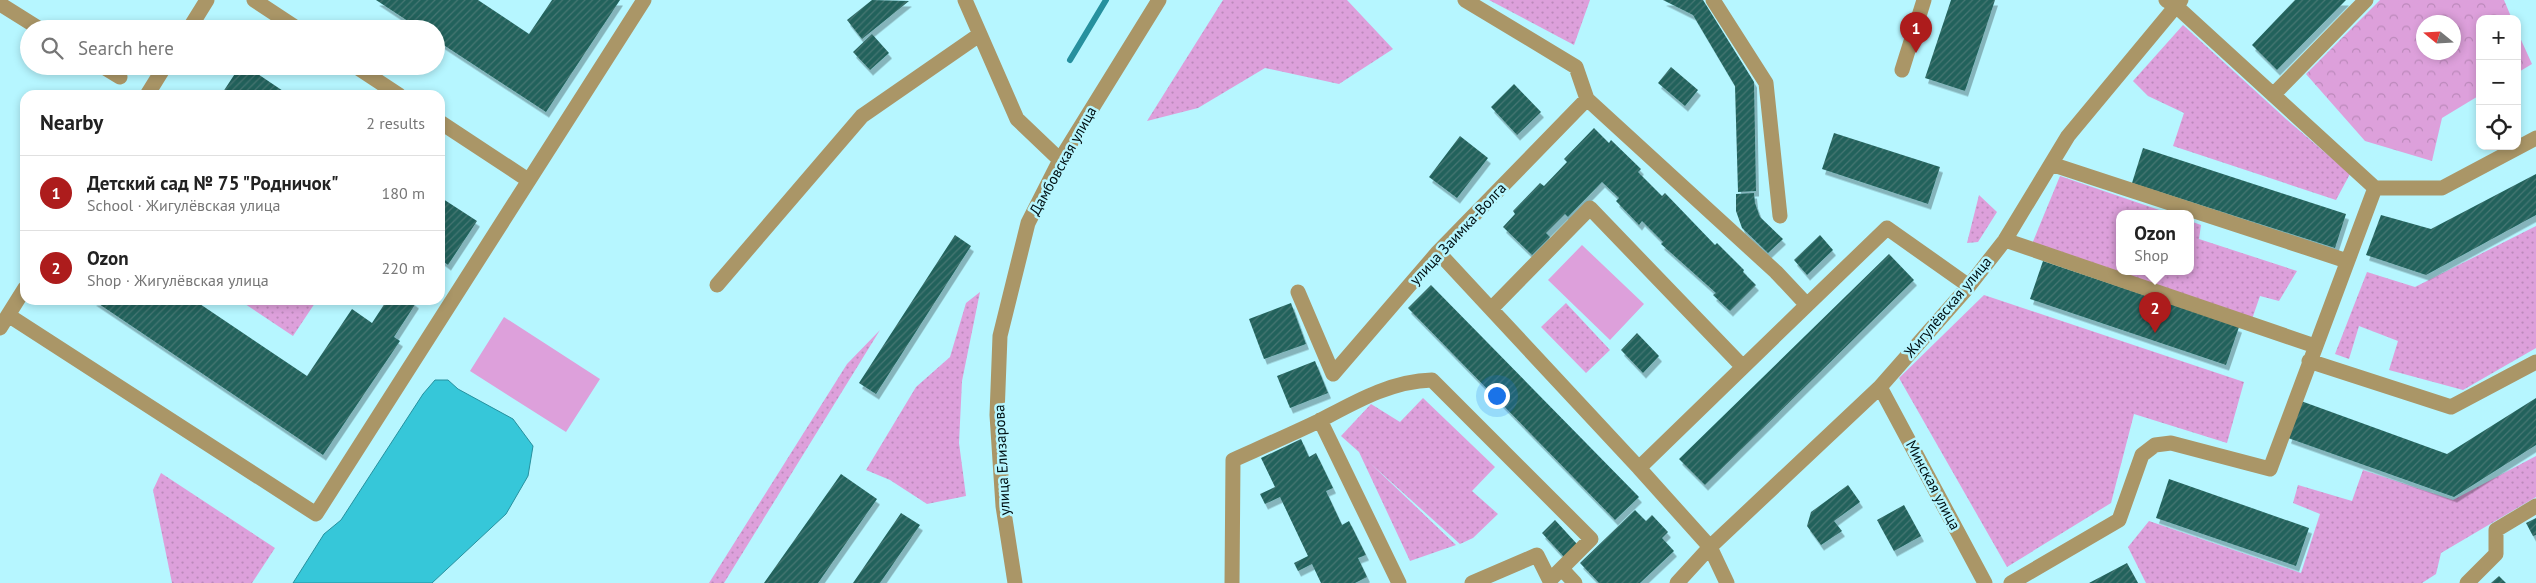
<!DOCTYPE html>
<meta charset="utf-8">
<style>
body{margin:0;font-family:"PT Sans",sans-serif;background:#f2f2f2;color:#222}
.controls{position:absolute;right:15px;top:15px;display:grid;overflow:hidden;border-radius:10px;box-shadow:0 2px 8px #0003}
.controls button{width:45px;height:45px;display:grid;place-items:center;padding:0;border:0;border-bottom:1px solid #e0e0e0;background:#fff;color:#222;font:25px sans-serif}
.compass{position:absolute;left:2416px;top:15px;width:45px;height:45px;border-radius:50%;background:#fff;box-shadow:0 2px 8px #0003;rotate:288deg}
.you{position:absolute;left:1496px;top:395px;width:18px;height:18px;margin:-12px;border:4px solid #fff;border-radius:50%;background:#1a73e8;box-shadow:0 0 0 8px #1a73e833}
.badge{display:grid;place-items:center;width:32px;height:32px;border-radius:50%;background:#ad1c1c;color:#fff;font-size:16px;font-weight:700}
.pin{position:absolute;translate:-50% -41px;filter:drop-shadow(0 1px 2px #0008)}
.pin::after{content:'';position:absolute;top:26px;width:18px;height:15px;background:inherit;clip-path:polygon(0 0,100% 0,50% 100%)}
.popup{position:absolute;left:2116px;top:210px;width:78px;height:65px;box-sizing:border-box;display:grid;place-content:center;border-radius:10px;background:#fff;filter:drop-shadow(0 1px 4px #0005);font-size:16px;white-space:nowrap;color:#767676}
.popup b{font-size:19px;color:#222}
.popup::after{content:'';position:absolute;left:50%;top:100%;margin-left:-10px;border:10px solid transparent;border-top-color:#fff}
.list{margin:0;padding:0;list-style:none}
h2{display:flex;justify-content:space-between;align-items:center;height:65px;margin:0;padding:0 20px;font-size:21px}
h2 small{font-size:16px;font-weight:400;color:#767676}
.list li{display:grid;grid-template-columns:32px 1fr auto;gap:15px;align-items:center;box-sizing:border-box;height:75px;padding:0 20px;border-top:1px solid #e0e0e0}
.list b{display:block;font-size:19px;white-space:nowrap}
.list p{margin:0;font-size:16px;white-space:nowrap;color:#767676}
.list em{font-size:16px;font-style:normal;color:#767676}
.icon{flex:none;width:28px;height:28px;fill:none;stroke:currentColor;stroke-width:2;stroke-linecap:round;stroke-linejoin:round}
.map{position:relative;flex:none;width:2536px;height:583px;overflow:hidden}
.search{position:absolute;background:#fff;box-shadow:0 2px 8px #0003;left:20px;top:20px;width:425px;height:55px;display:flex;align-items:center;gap:12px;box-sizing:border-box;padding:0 18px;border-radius:28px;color:#767676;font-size:19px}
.panel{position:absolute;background:#fff;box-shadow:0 2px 8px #0003;left:20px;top:90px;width:425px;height:215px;border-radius:15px}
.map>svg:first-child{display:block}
.grass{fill:url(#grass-dots)}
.forest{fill:url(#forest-crowns);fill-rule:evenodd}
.garden{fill:#dda0db}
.water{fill:#36c7d9;stroke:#26909e}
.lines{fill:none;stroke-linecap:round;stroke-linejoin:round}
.stream{stroke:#26909e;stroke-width:6}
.building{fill:url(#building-hatch);filter:url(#shadow)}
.minor{stroke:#aa9667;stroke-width:15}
.labels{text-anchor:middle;stroke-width:5;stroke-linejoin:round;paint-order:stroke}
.street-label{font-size:15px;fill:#001013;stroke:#b6f6ff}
</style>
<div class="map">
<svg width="2536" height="583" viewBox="0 0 2536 583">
<defs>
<pattern id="grass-dots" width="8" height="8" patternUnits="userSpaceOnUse" patternTransform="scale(1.25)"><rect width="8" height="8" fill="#dda0db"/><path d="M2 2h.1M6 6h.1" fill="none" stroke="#bc89bb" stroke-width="1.8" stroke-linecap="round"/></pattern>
<pattern id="forest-crowns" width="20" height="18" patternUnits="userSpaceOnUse" patternTransform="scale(1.25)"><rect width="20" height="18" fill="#dda0db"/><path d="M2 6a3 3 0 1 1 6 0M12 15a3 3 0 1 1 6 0" fill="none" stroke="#bc89bb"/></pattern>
<pattern id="building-hatch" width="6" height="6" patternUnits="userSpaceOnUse" patternTransform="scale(1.25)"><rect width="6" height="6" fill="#22625c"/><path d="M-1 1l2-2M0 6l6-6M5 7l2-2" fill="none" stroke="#467773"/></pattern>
<filter id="shadow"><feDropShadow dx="3" dy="5.5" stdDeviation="0" flood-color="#0004"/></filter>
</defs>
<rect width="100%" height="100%" fill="#b6f6ff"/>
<path class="grass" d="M 1223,0 L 1347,0 L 1393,49 L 1339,84 L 1265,68 L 1198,108 L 1147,121 Z
M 1489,0 L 1590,0 L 1574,45 Z
M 2183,25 L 2286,119 L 2350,174 L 2336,200 L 2173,146 L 2184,113 L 2148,96 L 2133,81 Z
M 2060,176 L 2171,214 L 2120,214 L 2120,272 L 2190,272 L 2190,221 L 2201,225 L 2199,239 L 2297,271 L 2279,301 L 2260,296 L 2251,322 L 2032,244 Z
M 1979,195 L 1997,212 L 1978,242 L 1967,243 Z
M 2536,226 L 2536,348 L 2463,390 L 2389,370 L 2398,341 L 2359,326 L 2349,359 L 2335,354 L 2367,272 L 2415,287 Z
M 980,292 L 962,381 L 959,443 L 966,496 L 927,504 L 890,480 L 866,470 L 916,387 L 950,357 L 966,303 Z
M 1984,295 L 2244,382 L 2227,443 L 2134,414 L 2111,503 L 2007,567 L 1899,378 Z
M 239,300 L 317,300 L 293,336 Z
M 1566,303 L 1610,350 L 1586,373 L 1541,327 Z
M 880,330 L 724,583 L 709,583 L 847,364 Z
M 1423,398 L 1495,467 L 1472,491 L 1498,514 L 1473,538 L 1460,544 L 1370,463 L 1456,545 L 1410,561 L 1359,452 L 1341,436 L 1371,404 L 1400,422 Z
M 2536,456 L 2536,497 L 2441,553 L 2436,574 L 2422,583 L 2146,583 L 2128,547 L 2149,521 L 2301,573 L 2320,514 L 2293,503 L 2298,485 L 2352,501 L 2363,470 L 2453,500 Z
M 161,473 L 275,548 L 252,583 L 172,583 L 153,490 Z"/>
<path class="forest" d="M 2380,0 L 2504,0 L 2512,19 L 2480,19 L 2480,95 L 2442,118 L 2432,161 L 2365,141 L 2306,74 ZM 2424,22 L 2454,22 L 2454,52 L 2424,52 Z
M 2517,31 L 2532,64 L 2517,73 Z"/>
<path class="garden" d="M 1582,245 L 1644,304 L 1610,340 L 1548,280 Z
M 504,317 L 600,379 L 566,432 L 470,371 Z"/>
<path class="water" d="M 435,380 L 448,380 L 458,389 L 513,419 L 533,446 L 528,476 L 506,514 L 432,583 L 293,583 L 324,534 L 341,520 L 423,394 Z"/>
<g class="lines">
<path class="stream" d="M 1070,60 L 1106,0"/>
</g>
<path class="building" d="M 376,0 L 478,0 L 529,34 L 552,0 L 620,0 L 546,112 L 436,40 L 436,29 L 420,29 Z
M 872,0 L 909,1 L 862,39 L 847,20 Z
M 1663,0 L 1703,0 L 1754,82 L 1756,191 L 1738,192 L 1735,86 L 1693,15 Z
M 1951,0 L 1995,0 L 1965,91 L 1925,78 Z
M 2295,0 L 2346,0 L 2277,70 L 2252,45 Z
M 872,34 L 889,53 L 870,70 L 853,52 Z
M 240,66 L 246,66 L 289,95 L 221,95 Z
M 1671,67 L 1698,90 L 1685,106 L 1658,83 Z
M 1514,84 L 1541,112 L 1517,135 L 1491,107 Z
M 1594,128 L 1609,143 L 1611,140 L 1641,169 L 1638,172 L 1662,196 L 1665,193 L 1715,245 L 1717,243 L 1744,270 L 1743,272 L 1756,285 L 1730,311 L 1713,295 L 1716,293 L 1661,244 L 1663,242 L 1642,221 L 1639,225 L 1616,201 L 1619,198 L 1602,182 L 1568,217 L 1565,214 L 1546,233 L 1550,237 L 1532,255 L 1503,227 L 1515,214 L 1513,211 L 1540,183 L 1544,186 L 1567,162 L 1564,159 Z
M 1834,133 L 1940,167 L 1928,204 L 1822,169 Z
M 1460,136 L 1488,158 L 1457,198 L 1429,177 Z
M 2143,148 L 2346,214 L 2335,248 L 2132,183 Z
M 2536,174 L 2536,215 L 2426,275 L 2366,255 L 2381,215 L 2431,229 Z
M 1754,193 L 1755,203 L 1760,217 L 1783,239 L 1768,253 L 1742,228 L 1736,211 L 1736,194 Z
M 440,197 L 477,221 L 448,265 L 440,259 Z
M 955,235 L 971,246 L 876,394 L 859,383 Z
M 1820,235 L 1833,250 L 1807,275 L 1794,260 Z
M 1889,254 L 1914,280 L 1705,485 L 1679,459 Z
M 2043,261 L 2239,327 L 2226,365 L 2030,299 Z
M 1431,285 L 1639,497 L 1615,520 L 1408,308 Z
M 93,300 L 194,300 L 307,376 L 352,309 L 372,323 L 387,300 L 412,300 L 416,303 L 394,337 L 400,341 L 323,455 Z
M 1291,303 L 1306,344 L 1264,359 L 1249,319 Z
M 1637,333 L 1659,356 L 1643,373 L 1621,350 Z
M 1315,361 L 1328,393 L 1290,408 L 1277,376 Z
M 2536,398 L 2536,445 L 2454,497 L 2288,438 L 2301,401 L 2447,454 Z
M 1301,439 L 1309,457 L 1316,453 L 1333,488 L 1326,491 L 1342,525 L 1349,521 L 1366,555 L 1358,558 L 1367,577 L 1355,583 L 1321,583 L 1312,564 L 1298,571 L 1294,563 L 1308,556 L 1280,497 L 1265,504 L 1260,494 L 1275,487 L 1261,458 Z
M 841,474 L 877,499 L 818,583 L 764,583 Z
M 2169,479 L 2309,528 L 2296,566 L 2156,518 Z
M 1848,485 L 1860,502 L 1834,521 L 1842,531 L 1821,545 L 1807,526 L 1811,512 Z
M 1904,505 L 1921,536 L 1894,551 L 1877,520 Z
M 1635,510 L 1646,521 L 1652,515 L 1668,532 L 1662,538 L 1674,551 L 1640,583 L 1599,583 L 1580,563 Z
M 901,513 L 920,525 L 880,583 L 853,583 Z
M 2536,518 L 2536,535 L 2533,536 L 2526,523 Z
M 1555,520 L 1577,544 L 1564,557 L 1542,533 Z
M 2127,563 L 2138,583 L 2089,583 Z
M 2499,576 L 2506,583 L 2491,583 Z"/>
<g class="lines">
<path class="minor" d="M 254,0 L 298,29
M 965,0 L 1017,119 L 1060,160
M 1465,0 L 1576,67 L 1587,99 L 1776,272 L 1807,305 L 1639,468 L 1710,547 L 1727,583
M 1713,0 L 1766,83 L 1780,216
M 2166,0 L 2176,6 L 2375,188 L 2442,188 L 2536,138
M 0,4 L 40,29
M 189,29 L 207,0
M 102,66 L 120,77
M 355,66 L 399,95
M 1902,70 L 1924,0
M 147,95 L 165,66
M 2273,95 L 2366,0
M 440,122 L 528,180
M 2051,164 L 2347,261
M 2005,240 L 2315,346
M 1438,252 L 1491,309 L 1590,208 L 1743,367
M 717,285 L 862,116 L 979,35
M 1298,292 L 1333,374 L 1438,252 L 1587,99
M 1807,305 L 1887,228 L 1969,286
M 1491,309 L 1639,468
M 8,315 L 316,514 L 644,0
M 0,328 L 25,288
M 2309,361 L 2451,407 L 2536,362
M 1880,387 L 1985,583
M 1320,420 L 1399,583
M 1562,569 L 1575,583
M 1015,583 L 1003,506 L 997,415 L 1000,336 L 1028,223 L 1060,160 L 1159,0
M 1232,583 L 1233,460 C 1262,447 1292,434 1321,420 C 1355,402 1391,381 1432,380 L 1591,539 L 1550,580
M 1472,583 L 1537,555 L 1551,583
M 1677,583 L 1710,547 L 1880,387 L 1969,286 L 2005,240 L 2068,136 L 2181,0
M 2011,583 L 2119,520 L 2142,455 L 2155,445 L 2171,443 L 2270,469 L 2375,188
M 2467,583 L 2496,554 L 2496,530 L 2536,506"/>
</g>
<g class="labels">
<g class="street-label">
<text transform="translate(1063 161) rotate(-61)" y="5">Дамбовская улица</text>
<text transform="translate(1458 234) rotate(-47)" y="5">улица Заимка-Волга</text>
<text transform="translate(1948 307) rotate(-50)" y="5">Жигулёвская улица</text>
<text transform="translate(1002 460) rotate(-93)" y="5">улица Елизарова</text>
<text transform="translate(1933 485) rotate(62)" y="5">Минская улица</text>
</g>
</g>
</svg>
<div class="controls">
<button>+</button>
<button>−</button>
<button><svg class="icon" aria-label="locate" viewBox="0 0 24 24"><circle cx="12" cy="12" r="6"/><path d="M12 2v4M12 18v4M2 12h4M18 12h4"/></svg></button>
</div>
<svg class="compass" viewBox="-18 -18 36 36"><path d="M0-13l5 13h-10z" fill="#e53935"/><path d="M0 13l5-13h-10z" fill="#767676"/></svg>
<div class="you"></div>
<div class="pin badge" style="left:1916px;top:53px">1</div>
<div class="pin badge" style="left:2155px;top:333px">2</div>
<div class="popup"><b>Ozon</b>Shop</div>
<div class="search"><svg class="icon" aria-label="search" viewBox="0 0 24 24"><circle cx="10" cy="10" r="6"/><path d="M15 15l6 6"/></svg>Search here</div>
<section class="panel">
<h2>Nearby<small>2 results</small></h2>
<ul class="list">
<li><span class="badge">1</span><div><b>Детский сад № 75 &quot;Родничок&quot;</b><p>School · Жигулёвская улица</p></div><em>180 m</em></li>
<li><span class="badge">2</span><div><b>Ozon</b><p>Shop · Жигулёвская улица</p></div><em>220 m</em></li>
</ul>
</section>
</div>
